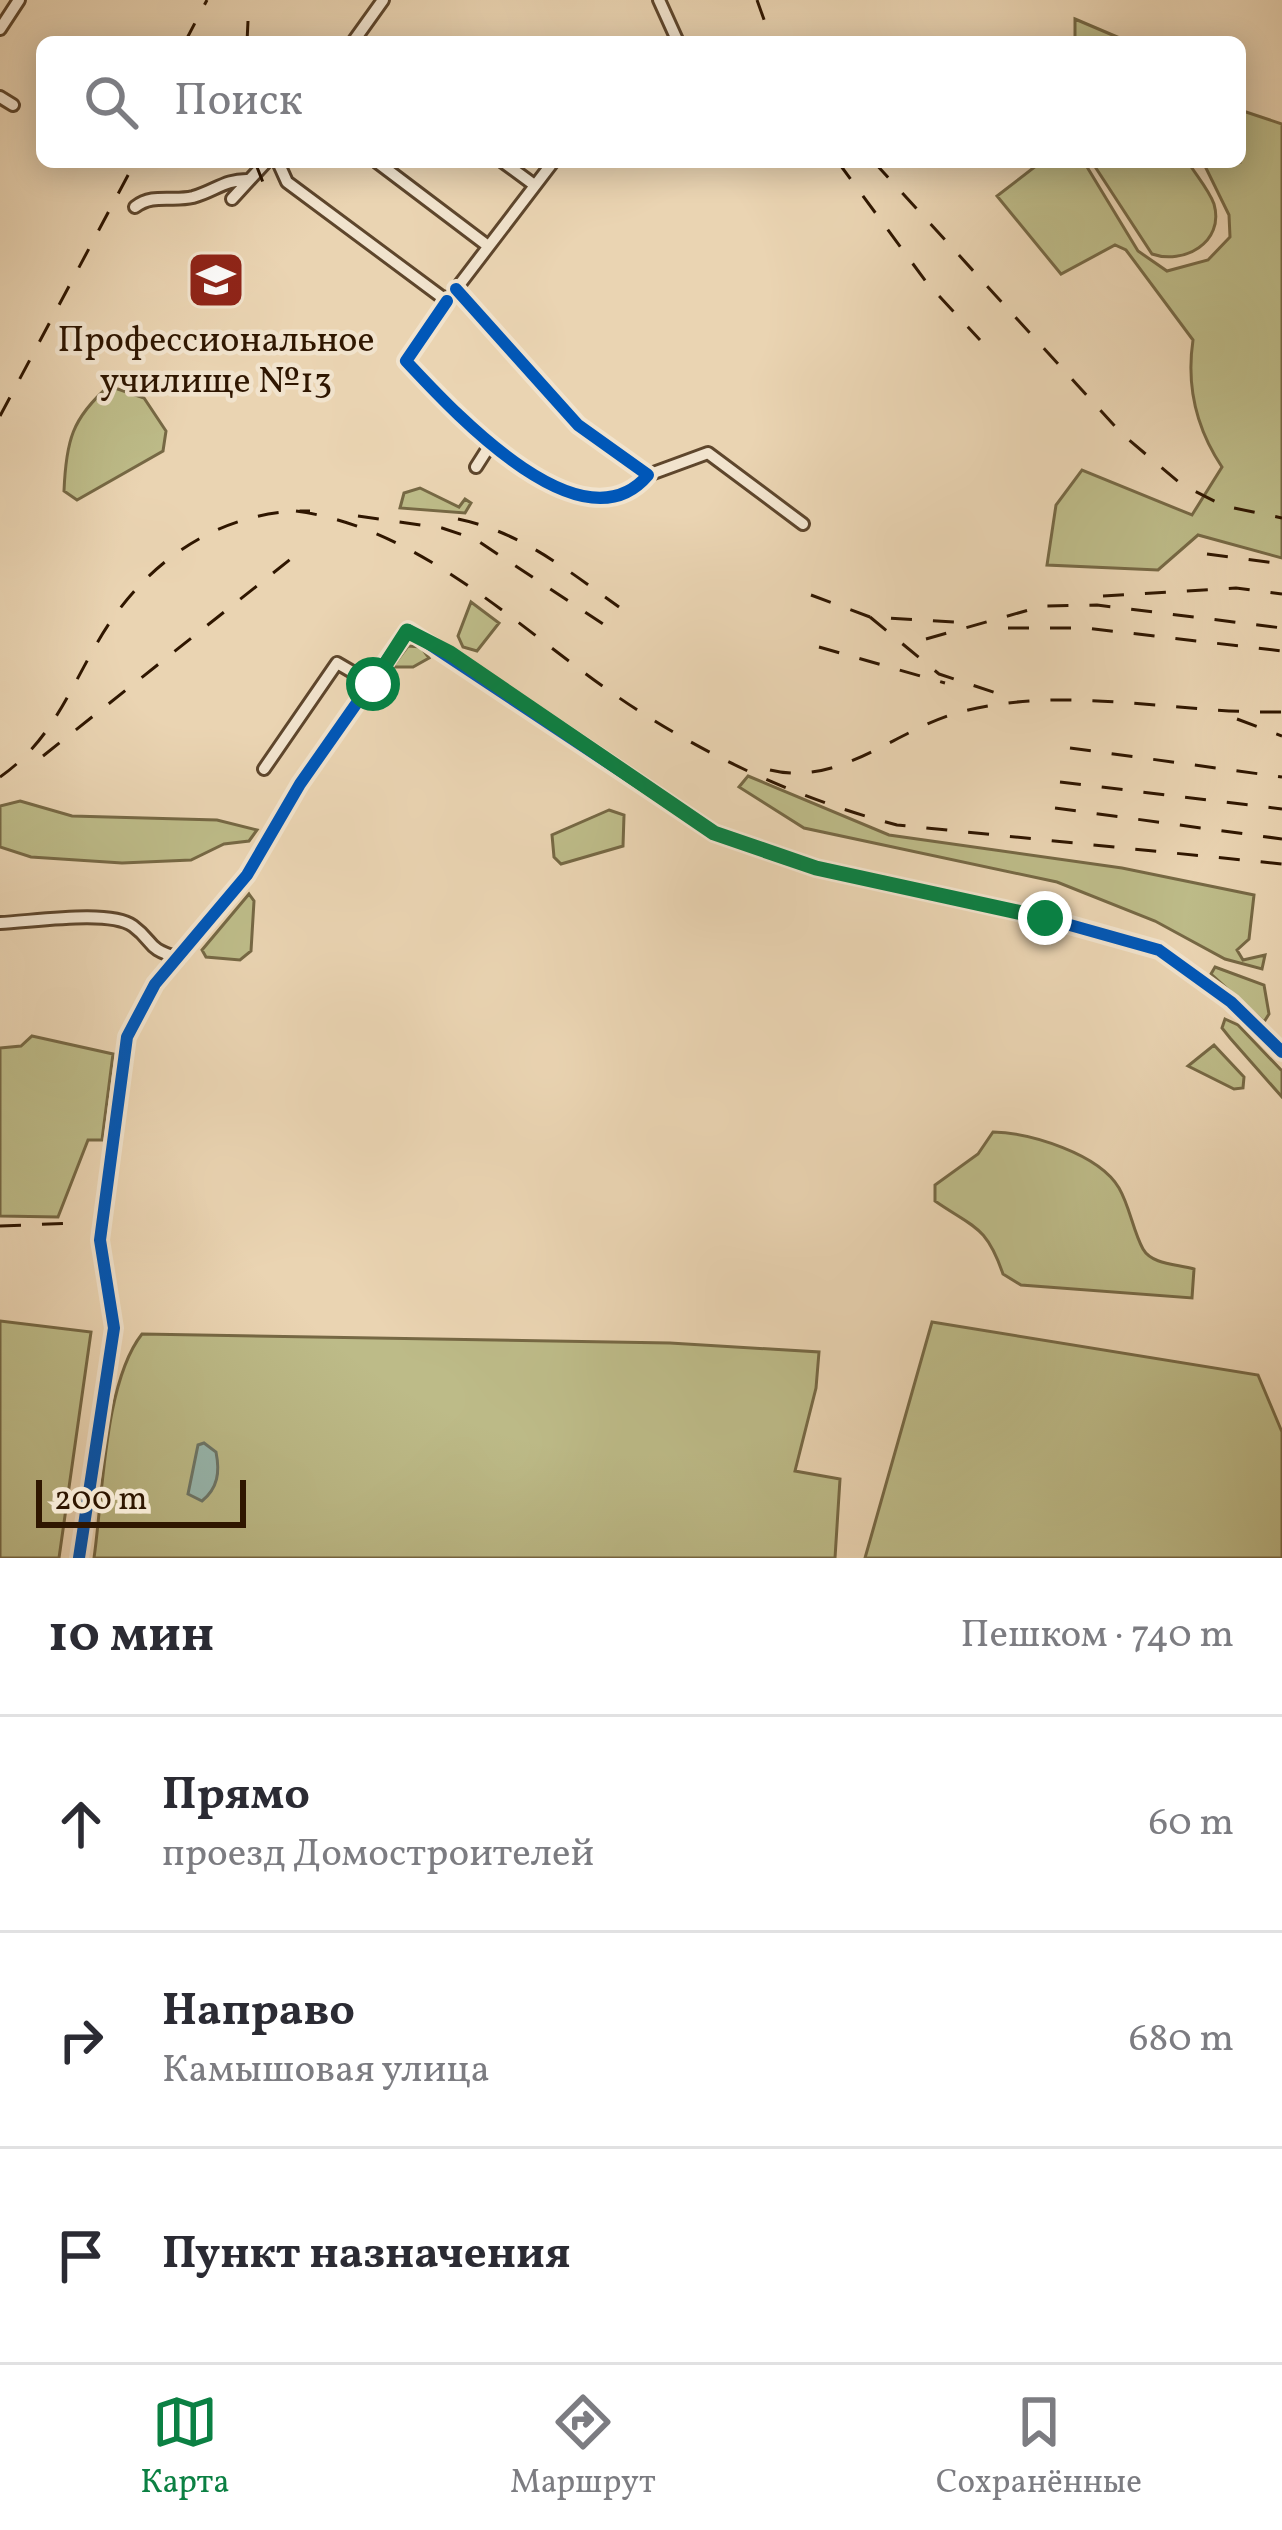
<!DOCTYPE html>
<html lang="ru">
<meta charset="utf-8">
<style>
body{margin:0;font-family:Vollkorn,serif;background:#f2f2f3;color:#2b2b33}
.scale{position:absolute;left:36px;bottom:30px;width:210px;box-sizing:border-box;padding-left:12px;border:6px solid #2f1600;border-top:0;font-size:33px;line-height:42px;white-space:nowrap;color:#2f1600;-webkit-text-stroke:9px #f1e3cd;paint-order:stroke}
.stop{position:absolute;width:36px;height:36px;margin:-27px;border:9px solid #0b8043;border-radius:50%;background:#fff}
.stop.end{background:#0b8043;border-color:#fff;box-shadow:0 3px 12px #0008}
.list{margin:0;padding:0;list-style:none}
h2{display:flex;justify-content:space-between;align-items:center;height:156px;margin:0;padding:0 48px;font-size:51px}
h2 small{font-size:39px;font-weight:400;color:#7c7c81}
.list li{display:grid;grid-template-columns:78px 1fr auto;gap:36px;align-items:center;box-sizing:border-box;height:216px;padding:0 48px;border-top:3px solid #e1e1e2}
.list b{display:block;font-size:45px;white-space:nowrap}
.list p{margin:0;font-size:39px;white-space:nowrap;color:#7c7c81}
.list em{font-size:39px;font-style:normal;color:#7c7c81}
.icon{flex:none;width:66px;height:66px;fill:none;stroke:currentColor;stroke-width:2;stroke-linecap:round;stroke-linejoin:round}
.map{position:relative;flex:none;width:1282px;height:1558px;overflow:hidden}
.search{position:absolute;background:#fff;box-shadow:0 6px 30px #0003;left:36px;right:36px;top:36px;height:132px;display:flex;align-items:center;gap:30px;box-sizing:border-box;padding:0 42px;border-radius:18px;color:#7c7c81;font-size:45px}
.sheet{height:804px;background:#fff}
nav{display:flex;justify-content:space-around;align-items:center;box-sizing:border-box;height:168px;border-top:3px solid #e1e1e2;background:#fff;font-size:33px;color:#7c7c81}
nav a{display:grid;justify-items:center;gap:6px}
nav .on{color:#0b8043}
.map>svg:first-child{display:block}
.green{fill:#bdbb88;stroke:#766844;stroke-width:3}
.water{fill:#98b8af;stroke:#6e7769;stroke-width:3}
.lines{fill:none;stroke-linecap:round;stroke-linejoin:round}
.minor-casing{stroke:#5e462c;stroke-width:16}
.minor{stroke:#f1e3cd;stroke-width:10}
.rail{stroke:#2f1600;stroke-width:3;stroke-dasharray:21 21;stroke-linecap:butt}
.cycleway-casing{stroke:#f1e3cd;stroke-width:20}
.cycleway{stroke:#0057b8;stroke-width:12}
.route{stroke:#0b8043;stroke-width:15}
.labels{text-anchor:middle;stroke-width:9;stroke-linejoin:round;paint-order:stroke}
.poi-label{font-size:36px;fill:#2f1600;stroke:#f1e3cd}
</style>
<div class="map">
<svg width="1282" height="1558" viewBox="0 0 1282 1558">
<rect width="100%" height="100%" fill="#ead4b2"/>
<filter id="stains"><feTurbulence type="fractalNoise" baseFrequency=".00167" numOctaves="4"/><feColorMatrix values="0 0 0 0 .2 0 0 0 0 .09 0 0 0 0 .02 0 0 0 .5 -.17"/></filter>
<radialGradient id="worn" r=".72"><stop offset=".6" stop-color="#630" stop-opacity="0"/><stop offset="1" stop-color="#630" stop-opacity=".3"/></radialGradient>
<path class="green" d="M 1075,19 L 1129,42 L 1075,42 Z
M 1240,110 L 1282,124 L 1282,558 L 1198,535 L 1158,570 L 1047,565 L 1056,505 L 1082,470 L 1192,515 L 1222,467 C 1196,428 1186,387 1193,340 L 1126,250 L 1115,245 L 1061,274 L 997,196 L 1041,162 L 1084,162 L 1138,251 L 1167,271 L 1208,260 L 1230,237 L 1229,215 L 1203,162 L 1240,162 Z
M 1092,162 L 1188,162 C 1196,175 1209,190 1214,204 C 1225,243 1183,265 1152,254 Z
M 109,386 L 144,398 L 166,431 L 163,451 L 77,500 L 64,491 C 66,441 72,418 109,386 Z
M 420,488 L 459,507 L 465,499 L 471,503 L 465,513 L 400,508 L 404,493 Z
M 471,602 L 499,623 L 477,651 L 463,647 L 458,636 Z
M 408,646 L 421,647 L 429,658 L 413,667 L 392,667 Z
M 748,776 L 889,835 L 1122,868 L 1254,895 L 1249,939 L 1237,950 L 1243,960 L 1265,955 L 1262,969 L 1225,959 L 1155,921 L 1057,882 L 804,828 L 739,787 Z
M 20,801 L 72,816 L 217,820 L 257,830 L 249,841 L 224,844 L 191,860 L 122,863 L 31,857 L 0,847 L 0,806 Z
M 609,810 L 624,815 L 623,846 L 561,864 L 554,857 L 552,835 Z
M 249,894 L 254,901 L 251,951 L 240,960 L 206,957 L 202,950 Z
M 1215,967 L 1264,985 L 1269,1014 L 1264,1022 L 1211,974 Z
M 1225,1019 L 1238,1025 L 1282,1071 L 1282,1097 L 1230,1038 L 1222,1028 Z
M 32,1036 L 113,1054 L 102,1140 L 88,1140 L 58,1217 L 0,1216 L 0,1048 L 21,1046 Z
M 1214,1045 L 1244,1077 L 1243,1088 L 1234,1089 L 1188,1066 Z
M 993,1132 C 1031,1133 1099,1154 1119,1188 C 1130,1207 1133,1231 1143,1249 C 1152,1265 1178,1264 1194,1269 L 1192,1298 L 1021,1285 L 1003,1274 C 986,1225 974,1228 935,1201 L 935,1185 L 978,1154 Z
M 0,1321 L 91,1332 L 59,1558 L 0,1558 Z
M 932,1322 L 1258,1375 L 1282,1432 L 1282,1558 L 865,1558 Z
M 142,1334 L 670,1343 L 819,1352 L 816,1388 L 795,1471 L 840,1479 L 835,1558 L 94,1558 C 103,1496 104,1382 142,1334 Z"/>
<path class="water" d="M 204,1443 L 216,1452 C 220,1472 218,1488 202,1501 L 188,1494 L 198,1445 Z"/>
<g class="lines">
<g class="minor-casing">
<path id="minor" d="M 659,0 L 678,42
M 0,29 L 19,0
M 353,42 L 383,0
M 0,97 L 13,105
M 278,162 L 287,182 L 447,301 L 553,162
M 377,162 L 488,246
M 503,162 L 533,184
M 232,199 L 266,162
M 135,207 C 153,193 172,202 193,197 C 215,191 225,179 249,180
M 447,301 L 406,361 C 452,410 582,553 648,475 L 578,425 L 456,289
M 476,467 L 490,445
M 648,475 L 708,453 L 803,524
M 264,769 L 337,663 L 373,684
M 0,923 C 31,922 109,909 133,926 C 156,943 144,948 179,958
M 79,1558 L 114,1328 L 100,1240 L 127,1037 L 155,984 L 247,875 L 300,784 L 408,630 L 714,833 L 816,868 L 1045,918 L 1159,950 L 1231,1002 L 1282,1052"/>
</g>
<use href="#minor" class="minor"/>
<path class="rail" d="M 757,0 L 772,42
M 185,42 L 207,0
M 247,42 L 249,0
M 255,162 L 264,185
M 838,162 L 927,283 L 980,340
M 874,162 L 1122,434 L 1181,484 L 1224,506 L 1282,518
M 0,416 L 135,162
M 296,511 C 429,529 531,642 639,711 C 718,762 806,801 897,825 L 1282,864
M 358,516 L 442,528 L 475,539 L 606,626
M 458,519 C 521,532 567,570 619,607
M 1207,554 L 1282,564
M 811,595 L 870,617 L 954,622
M 1103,596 L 1236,588 L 1282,594
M 870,617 L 939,674 L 1011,698
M 1008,628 L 1086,628 L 1282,651
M 926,639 L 1043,606 L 1097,605 L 1282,628
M 819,647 L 945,683
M 1237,719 L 1282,736
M 1070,748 L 1282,777
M 43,756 L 292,558
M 770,770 C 841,787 894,730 960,712 C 1066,684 1174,714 1282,712
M 0,777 C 50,742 67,695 96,645 C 140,566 217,509 310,511
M 1060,782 L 1282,809
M 1055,808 L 1282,839
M 0,1226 L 75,1223"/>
<g class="cycleway-casing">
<path id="cycleway" d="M 447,301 L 406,361 C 452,410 582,553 648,475 L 578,425 L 456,289
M 79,1558 L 114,1328 L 100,1240 L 127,1037 L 155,984 L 247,875 L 300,784 L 408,630 L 714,833 L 816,868 L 1045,918 L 1159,950 L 1231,1002 L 1282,1052"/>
</g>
<use href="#cycleway" class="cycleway"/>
</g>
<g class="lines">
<path class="route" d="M 373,684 L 407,631 L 450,653 L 714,833 L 816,868 L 1045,918"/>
</g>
<defs>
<g id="university-square" transform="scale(3)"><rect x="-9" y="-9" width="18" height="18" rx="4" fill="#8f2418" stroke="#f1e3cd"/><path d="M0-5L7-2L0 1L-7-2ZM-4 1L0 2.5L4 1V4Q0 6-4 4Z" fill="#fff"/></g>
</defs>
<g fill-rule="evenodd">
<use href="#university-square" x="216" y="280"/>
</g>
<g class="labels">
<g class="poi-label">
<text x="216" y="351">Профессиональное<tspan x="216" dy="41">училище №13</tspan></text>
</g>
</g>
<rect width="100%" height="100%" filter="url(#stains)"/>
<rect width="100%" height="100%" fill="url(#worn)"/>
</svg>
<div class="scale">200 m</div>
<div class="stop" style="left:373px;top:684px"></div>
<div class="stop end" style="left:1045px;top:918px"></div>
<div class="search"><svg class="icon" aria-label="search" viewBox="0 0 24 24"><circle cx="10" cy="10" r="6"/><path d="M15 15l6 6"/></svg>Поиск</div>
</div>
<section class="sheet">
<h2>10 мин<small>Пешком · 740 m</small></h2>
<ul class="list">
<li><svg class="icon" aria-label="ahead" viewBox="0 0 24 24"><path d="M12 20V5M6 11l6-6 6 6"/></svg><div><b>Прямо</b><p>проезд Домостроителей</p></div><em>60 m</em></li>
<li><svg class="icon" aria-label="right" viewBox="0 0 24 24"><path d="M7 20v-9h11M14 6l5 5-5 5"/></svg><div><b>Направо</b><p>Камышовая улица</p></div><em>680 m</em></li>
<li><svg class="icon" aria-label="arrive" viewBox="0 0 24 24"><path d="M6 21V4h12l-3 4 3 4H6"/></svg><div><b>Пункт назначения</b></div></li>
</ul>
</section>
<nav>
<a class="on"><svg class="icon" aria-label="map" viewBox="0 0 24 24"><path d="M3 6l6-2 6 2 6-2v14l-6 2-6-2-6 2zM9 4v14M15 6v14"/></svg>Карта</a>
<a><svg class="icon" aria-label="directions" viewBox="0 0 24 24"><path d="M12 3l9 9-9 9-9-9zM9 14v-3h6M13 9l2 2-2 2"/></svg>Маршрут</a>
<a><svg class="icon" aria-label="saved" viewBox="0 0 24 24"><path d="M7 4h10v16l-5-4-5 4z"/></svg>Сохранённые</a>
</nav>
